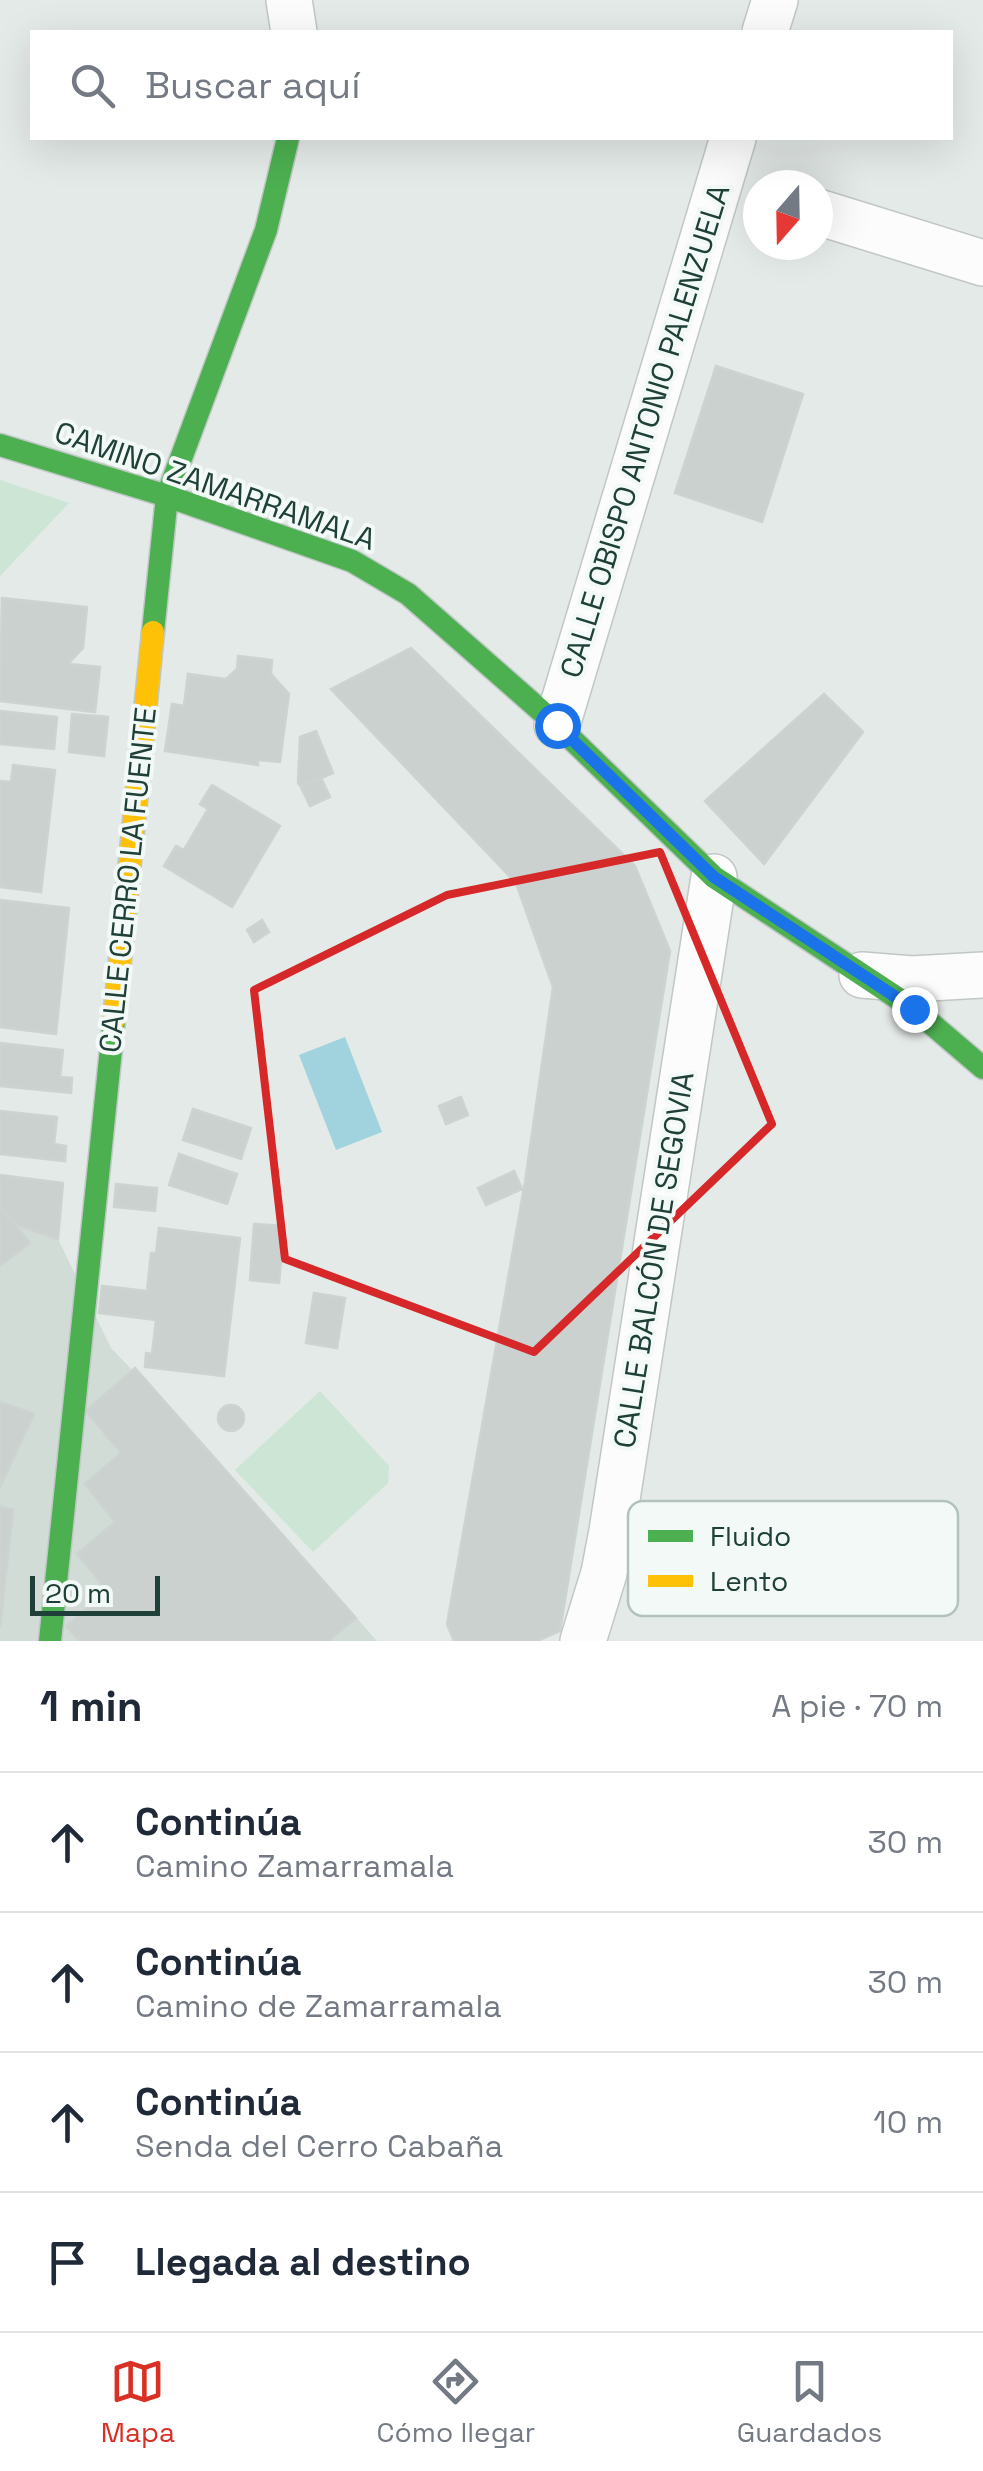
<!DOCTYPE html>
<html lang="es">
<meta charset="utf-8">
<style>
body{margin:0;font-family:"Space Grotesk",sans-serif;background:#f2f2f3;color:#1f2937}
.compass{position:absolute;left:743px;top:170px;width:90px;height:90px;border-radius:50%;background:#fff;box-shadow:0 10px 40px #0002;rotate:200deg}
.scale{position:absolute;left:30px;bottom:25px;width:130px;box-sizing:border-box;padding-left:10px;border:5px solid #1f4038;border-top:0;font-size:28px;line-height:35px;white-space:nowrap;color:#1f4038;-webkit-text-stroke:8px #f2f9f6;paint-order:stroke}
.stop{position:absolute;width:30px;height:30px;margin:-22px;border:8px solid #1a73e8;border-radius:50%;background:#fff}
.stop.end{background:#1a73e8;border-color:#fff;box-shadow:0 2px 10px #0008}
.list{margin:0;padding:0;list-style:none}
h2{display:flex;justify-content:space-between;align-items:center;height:130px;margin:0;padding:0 40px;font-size:42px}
h2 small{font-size:32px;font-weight:400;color:#747a83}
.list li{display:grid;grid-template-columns:65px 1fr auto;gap:30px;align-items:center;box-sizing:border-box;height:140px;padding:0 40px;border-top:2px solid #e0e1e3}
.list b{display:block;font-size:38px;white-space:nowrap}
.list p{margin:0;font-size:32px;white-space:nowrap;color:#747a83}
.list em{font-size:32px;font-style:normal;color:#747a83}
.icon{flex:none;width:55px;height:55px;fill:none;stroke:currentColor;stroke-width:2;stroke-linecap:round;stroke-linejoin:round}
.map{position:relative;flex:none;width:983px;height:1641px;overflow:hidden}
.search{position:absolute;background:#fff;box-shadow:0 10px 40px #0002;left:30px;right:30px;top:30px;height:110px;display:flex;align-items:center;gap:25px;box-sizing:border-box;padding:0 35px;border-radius:0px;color:#747a83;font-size:38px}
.sheet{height:690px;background:#fff}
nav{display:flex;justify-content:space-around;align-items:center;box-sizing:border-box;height:140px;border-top:2px solid #e0e1e3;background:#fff;font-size:28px;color:#747a83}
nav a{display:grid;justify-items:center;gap:5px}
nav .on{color:#d93025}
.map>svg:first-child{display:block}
.built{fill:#d1dcd7}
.green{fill:#cce5d4}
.water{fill:#a0d3dd}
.building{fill:#cad1cf;stroke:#cdd3d0;stroke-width:2.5}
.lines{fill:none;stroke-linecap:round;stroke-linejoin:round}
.street-casing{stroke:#c1c7c5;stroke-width:48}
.fast-casing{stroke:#bfc8c5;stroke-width:25}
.slow-casing{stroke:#bfc8c5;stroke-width:25}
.street{stroke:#fbfcfb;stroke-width:45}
.fast{stroke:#4caf50;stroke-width:22}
.slow{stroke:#ffc107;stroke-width:22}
.route{stroke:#1a73e8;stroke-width:12}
.marked{fill:none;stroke:#d62828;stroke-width:8;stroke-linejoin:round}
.labels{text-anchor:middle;stroke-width:8;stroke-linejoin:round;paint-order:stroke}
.street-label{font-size:30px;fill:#1f4038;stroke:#f2f9f6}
.key{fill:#f2f9f6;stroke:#b3c2bd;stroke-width:2.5}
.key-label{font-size:28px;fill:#1f4038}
</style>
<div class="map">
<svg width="983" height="1641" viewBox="0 0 983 1641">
<rect width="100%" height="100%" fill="#e4eae7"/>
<path class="built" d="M 0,1206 L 16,1225 L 58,1239 L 111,1348 L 132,1370 L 135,1368 L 377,1641 L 0,1641 Z"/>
<path class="green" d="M 0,480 L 69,503 L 0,576 Z
M 320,1391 L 389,1466 L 388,1483 L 313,1552 L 235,1470 Z"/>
<path class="water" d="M 345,1037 L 382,1132 L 336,1150 L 299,1055 Z"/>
<path class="building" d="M 716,366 L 803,394 L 762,522 L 675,493 Z
M 2,598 L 87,607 L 83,648 L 68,664 L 100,667 L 95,712 L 0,701 Z
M 411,648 L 635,866 L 670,951 L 560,1631 L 537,1641 L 454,1641 L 447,1624 L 525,1182 L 553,987 L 516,883 L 331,689 Z
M 238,656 L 272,660 L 271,674 L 289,694 L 280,762 L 257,760 L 258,765 L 165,751 L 172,704 L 184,706 L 188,674 L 226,679 L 237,669 Z
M 824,694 L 863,732 L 764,864 L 705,801 Z
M 0,711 L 57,717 L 54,749 L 0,744 Z
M 72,714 L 108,717 L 104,756 L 69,752 Z
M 316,731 L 333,773 L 301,787 L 298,783 L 300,737 Z
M 13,765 L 55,770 L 41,892 L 0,887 L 0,781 L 11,782 Z
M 321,778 L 330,797 L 310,806 L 301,787 Z
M 212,785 L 280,826 L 232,907 L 164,866 L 176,846 L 184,850 L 208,809 L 200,804 Z
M 0,900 L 69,908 L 56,1034 L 0,1027 Z
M 262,920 L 269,932 L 254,942 L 247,930 Z
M 0,1043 L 63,1050 L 60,1077 L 72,1078 L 71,1093 L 0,1086 Z
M 461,1097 L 468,1115 L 446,1124 L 439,1106 Z
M 193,1109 L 251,1128 L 241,1159 L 183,1140 Z
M 0,1111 L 57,1117 L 54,1144 L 66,1146 L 65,1161 L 0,1154 Z
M 179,1154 L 237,1174 L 227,1204 L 169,1185 Z
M 514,1171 L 522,1189 L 486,1205 L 478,1188 Z
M 0,1175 L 63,1183 L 58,1239 L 16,1225 L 0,1206 Z
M 116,1184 L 157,1188 L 155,1211 L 114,1207 Z
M 0,1206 L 30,1243 L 0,1266 Z
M 254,1224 L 284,1226 L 279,1283 L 250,1280 Z
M 159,1228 L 240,1238 L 224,1376 L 145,1367 L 146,1353 L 152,1354 L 156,1320 L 99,1313 L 102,1286 L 147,1291 L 151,1253 L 156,1253 Z
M 314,1293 L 345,1298 L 337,1348 L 306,1343 Z
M 135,1368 L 356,1618 L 328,1641 L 80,1641 L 66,1626 L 108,1591 L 77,1554 L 115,1522 L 85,1484 L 121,1453 L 86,1411 Z
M 0,1402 L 34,1414 L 0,1487 Z
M218 1418a13 13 0 1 1 26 0a13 13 0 1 1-26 0Z
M 0,1506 L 13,1510 L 0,1627 Z"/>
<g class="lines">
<g class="street-casing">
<path id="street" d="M 289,0 L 294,32
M 765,32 L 775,0
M 818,212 L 983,263
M 557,725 L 733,138
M 862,975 L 912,979 L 983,975
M 583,1641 L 604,1573 L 612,1531 L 714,877"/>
</g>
<g class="fast-casing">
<path id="fast" d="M 0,445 L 167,496 L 352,561 L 408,594 L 557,725 L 714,877 L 914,1009 L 983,1068
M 153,632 L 167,496 L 266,230 L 288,138
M 50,1641 L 114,1020"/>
</g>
<g class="slow-casing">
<path id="slow" d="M 114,1020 L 153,632"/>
</g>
<use href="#street" class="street"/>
<use href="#fast" class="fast"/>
<use href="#slow" class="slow"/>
</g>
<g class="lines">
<path class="route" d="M 557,725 L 714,877 L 914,1009"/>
</g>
<path class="marked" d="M 660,852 L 772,1124 L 534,1352 L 285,1259 L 254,990 L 447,895 Z"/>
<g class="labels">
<g class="street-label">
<text transform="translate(645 431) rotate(-73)" y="10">CALLE OBISPO ANTONIO PALENZUELA</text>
<text transform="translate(215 486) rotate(19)" y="10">CAMINO ZAMARRAMALA</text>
<text transform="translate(128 880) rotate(-84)" y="10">CALLE CERRO LA FUENTE</text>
<text transform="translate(654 1260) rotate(-81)" y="10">CALLE BALCÓN DE SEGOVIA</text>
</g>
</g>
<rect x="628" y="1501" width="330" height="115" rx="15" class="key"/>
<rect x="648" y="1530" width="45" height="12" fill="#4caf50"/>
<rect x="648" y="1575" width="45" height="12" fill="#ffc107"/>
<g class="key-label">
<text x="710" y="1546">Fluido</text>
<text x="710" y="1591">Lento</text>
</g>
</svg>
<svg class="compass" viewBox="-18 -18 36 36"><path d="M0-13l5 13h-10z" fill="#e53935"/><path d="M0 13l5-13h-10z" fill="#747a83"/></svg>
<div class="scale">20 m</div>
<div class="stop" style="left:557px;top:725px"></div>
<div class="stop end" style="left:914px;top:1009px"></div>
<div class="search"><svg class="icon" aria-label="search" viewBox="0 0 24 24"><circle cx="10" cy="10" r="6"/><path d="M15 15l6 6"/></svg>Buscar aquí</div>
</div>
<section class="sheet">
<h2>1 min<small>A pie · 70 m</small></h2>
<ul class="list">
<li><svg class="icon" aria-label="ahead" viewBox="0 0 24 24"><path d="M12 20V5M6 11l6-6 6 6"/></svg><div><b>Continúa</b><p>Camino Zamarramala</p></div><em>30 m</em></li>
<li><svg class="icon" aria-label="ahead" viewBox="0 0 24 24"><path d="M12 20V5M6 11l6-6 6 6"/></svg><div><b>Continúa</b><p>Camino de Zamarramala</p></div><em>30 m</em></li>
<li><svg class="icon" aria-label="ahead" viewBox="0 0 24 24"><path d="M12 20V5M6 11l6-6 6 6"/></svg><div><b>Continúa</b><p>Senda del Cerro Cabaña</p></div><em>10 m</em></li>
<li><svg class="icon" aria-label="arrive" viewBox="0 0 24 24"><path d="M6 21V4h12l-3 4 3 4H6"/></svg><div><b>Llegada al destino</b></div></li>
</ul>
</section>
<nav>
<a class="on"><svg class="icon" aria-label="map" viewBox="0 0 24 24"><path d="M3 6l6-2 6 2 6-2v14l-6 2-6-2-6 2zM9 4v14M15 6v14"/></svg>Mapa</a>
<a><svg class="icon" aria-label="directions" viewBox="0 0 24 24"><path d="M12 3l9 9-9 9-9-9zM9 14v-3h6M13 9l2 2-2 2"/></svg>Cómo llegar</a>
<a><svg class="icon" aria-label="saved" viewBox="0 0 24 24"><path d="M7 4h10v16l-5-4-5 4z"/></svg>Guardados</a>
</nav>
